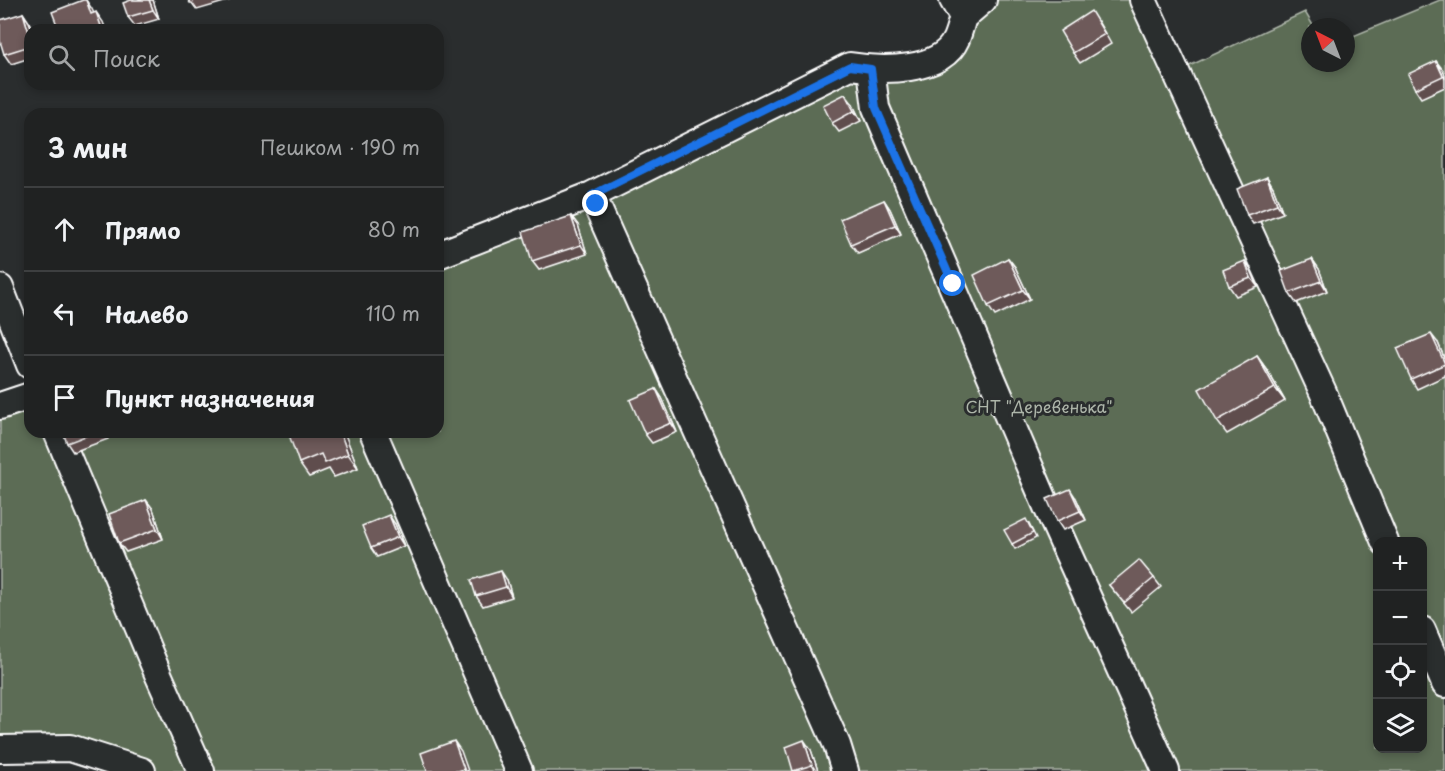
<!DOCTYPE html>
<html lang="ru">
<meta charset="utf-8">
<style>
body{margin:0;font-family:"Playpen Sans",sans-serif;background:#282a2a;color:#f1f3f6}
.controls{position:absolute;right:18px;bottom:18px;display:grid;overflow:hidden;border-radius:12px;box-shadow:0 3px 9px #0003}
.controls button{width:54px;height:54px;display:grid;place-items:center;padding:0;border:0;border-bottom:2px solid #3d3f40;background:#202222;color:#f1f3f6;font:30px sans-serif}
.compass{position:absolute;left:1301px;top:18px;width:54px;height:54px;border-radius:50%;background:#202222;box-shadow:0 3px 9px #0003;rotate:318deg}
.stop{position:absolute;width:18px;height:18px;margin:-14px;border:4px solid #1a73e8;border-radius:50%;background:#fff}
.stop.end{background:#1a73e8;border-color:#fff;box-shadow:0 2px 6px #0008}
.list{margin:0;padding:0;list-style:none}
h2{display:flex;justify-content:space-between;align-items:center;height:78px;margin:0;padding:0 24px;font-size:26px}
h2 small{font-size:20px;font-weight:400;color:#a2a4a5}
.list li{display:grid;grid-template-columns:39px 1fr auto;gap:18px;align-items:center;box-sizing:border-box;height:84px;padding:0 24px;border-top:2px solid #3d3f40}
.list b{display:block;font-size:22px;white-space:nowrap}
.list em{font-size:20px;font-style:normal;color:#a2a4a5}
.icon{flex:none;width:33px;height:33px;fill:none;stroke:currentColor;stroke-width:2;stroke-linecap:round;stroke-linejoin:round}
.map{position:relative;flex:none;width:1445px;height:771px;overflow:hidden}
.search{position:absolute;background:#202222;box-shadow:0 3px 9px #0003;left:24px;top:24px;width:420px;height:66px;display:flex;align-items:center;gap:15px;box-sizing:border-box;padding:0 21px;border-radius:18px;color:#a2a4a5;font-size:22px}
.panel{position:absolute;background:#202222;box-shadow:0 3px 9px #0003;left:24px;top:108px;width:420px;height:330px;border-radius:18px}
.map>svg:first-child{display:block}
.green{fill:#5c6c55;stroke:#aeb6aa;stroke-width:1.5;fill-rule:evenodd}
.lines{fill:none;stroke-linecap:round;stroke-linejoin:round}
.minor-casing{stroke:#fff;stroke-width:30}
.minor{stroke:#2a2d2e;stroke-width:26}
.wall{fill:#5f4d4d;stroke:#fff;stroke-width:1.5}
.shaded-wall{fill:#4d3f3f;stroke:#fff;stroke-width:1.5}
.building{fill:#6e5a5a;stroke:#fff;stroke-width:1.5}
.route{stroke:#1a73e8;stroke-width:8}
.labels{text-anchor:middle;stroke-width:6;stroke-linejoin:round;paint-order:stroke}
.park-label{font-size:16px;fill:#aeb6aa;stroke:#2a2d2e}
</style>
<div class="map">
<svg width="1445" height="771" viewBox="0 0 1445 771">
<rect width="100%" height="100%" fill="#2a2d2e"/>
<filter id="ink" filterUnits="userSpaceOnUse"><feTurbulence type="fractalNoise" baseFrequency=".0167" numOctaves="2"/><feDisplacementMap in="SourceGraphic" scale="12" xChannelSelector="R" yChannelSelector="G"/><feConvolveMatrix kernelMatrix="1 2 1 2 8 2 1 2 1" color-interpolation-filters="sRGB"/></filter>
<g filter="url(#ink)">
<path class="green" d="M 983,0 L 1143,0 L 1185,68 L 1305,12 L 1314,27 L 1310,27 L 1310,63 L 1346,63 L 1346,39 L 1440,0 L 1445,0 L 1445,300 L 1443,301 L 1445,306 L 1445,771 L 142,771 L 0,749 L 0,406 L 30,396 L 30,432 L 438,432 L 438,255 L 850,66 L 938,59 ZM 1378,542 L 1422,542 L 1422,748 L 1378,748 Z"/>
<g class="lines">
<g class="minor-casing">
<path id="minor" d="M 1143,0 L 1323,392 L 1385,542
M 963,17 L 983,0
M 871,69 L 876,108 L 1047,507 L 1166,771
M 592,195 L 837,745 L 845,771
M 438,255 L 592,195 L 850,66 C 881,71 941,73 956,39 C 959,32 961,24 963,17 L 953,0
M 0,288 L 30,365
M 0,406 L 30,396
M 57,432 L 158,674 L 201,771
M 373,432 L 519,771
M 1422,630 L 1445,684
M 0,749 L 70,748 L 142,771"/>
</g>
<use href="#minor" class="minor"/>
</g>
<path class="wall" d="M 131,0 L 153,0 L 159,19 L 135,26 L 128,17 Z
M 188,0 L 231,0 L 197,10 L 192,3 L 190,3 Z
M 23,13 L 29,22 L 32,30 L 30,30 L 30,58 L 11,64 L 4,54 Z
M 1098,21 L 1111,44 L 1080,63 L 1073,53 Z
M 1436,61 L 1445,75 L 1445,87 L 1421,98 L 1415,89 Z
M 852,103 L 861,121 L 839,132 L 832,123 Z
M 1267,177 L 1273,187 L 1283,213 L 1253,224 L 1247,215 Z
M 884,200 L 890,209 L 901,234 L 858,253 L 851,244 Z
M 571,216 L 578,225 L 587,254 L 539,270 L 532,261 Z
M 1008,258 L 1015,267 L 1030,299 L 995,316 L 988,306 Z
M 1312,259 L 1319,269 L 1327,291 L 1296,303 L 1289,293 Z
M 1245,261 L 1251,270 L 1258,287 L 1236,296 L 1229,286 Z
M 1438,343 L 1445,360 L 1445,376 L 1417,389 L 1411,379 Z
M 1257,356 L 1267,370 L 1285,401 L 1227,434 L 1217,421 Z
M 656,389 L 662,398 L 677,432 L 652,443 L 645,434 Z
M 63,432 L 105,432 L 108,439 L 73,452 L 67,443 Z
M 344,432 L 358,468 L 334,477 L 329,469 L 309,477 L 299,463 Z
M 1076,498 L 1086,520 L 1063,530 L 1057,521 Z
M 146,500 L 153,509 L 163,539 L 126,552 L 119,543 Z
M 395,524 L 404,546 L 377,557 L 371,548 Z
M 1029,524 L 1036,538 L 1015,549 L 1012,544 Z
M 1154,578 L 1161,587 L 1131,612 L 1109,585 Z
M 507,580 L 512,597 L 483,606 L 476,596 Z
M 811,750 L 818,771 L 793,771 Z"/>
<path class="shaded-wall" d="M 86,0 L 92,9 L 98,23 L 91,14 Z
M 149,0 L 153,0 L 159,19 L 153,10 Z
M 96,12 L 103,22 L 106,30 L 103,30 L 102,29 Z
M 23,13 L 29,22 L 32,30 L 30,30 L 30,36 Z
M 1436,61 L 1443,70 L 1445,75 L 1445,79 Z
M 845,94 L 852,103 L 861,121 L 854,111 Z
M 1267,177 L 1273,187 L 1283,213 L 1277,204 Z
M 884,200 L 890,209 L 901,234 L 895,225 Z
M 571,216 L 578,225 L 587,254 L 581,245 Z
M 1008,258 L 1015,267 L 1030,299 L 1023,290 Z
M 1312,259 L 1319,269 L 1327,291 L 1321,281 Z
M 1245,261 L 1251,270 L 1258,287 L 1251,278 Z
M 1431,334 L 1438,343 L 1445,360 L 1445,365 Z
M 1257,356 L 1267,370 L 1285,401 L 1275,388 Z
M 656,389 L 662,398 L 677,432 L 671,423 Z
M 340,432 L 344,432 L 358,468 L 348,454 Z
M 1070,489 L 1076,498 L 1086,520 L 1080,511 Z
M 146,500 L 153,509 L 163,539 L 157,529 Z
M 389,515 L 395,524 L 404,546 L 398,537 Z
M 501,571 L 507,580 L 512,597 L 506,587 Z
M 804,740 L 811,750 L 818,771 L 816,771 L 812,765 Z
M 454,741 L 461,751 L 468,771 L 465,771 L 464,769 Z"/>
<path class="building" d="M 83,0 L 86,0 L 91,14 L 96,12 L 102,29 L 99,30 L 59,30 L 52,12 Z
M 131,0 L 149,0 L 153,10 L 128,17 L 123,3 Z
M 1091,11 L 1105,34 L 1073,53 L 1060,31 Z
M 23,13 L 30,36 L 30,46 L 4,54 L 0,41 L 0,20 Z
M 1436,61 L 1443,76 L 1415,89 L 1408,74 Z
M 845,94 L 854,111 L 832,123 L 823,105 Z
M 1267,177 L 1277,204 L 1247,215 L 1237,189 Z
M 884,200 L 895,225 L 851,244 L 840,219 Z
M 571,216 L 581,245 L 532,261 L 523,232 Z
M 1008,258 L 1023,290 L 988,306 L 974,275 Z
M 1312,259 L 1321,281 L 1289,293 L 1281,271 Z
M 1245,261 L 1251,278 L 1229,286 L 1223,270 Z
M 1431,334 L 1445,364 L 1411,379 L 1397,348 Z
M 1257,356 L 1275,388 L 1217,421 L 1199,389 Z
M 656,389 L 671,423 L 645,434 L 630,400 Z
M 63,432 L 96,432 L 67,443 Z
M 288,432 L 340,432 L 348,454 L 325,463 L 321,454 L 299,463 Z
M 1070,489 L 1080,511 L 1057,521 L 1047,499 Z
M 146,500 L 157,529 L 119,543 L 109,514 Z
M 389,515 L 398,537 L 371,548 L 362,526 Z
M 1026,519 L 1033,533 L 1012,544 L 1004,530 Z
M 1139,560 L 1154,578 L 1124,603 L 1109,585 Z
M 501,571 L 506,587 L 476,596 L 471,580 Z
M 804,740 L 812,765 L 793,771 L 786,747 Z
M 454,741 L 464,769 L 458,771 L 427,771 L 421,753 Z"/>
</g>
<g class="lines" filter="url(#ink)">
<path class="route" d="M 596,204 L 592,195 L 850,66 L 871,69 L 876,108 L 953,284"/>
</g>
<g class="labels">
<g class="park-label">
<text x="1039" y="413">СНТ "Деревенька"</text>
</g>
</g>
</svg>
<div class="controls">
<button>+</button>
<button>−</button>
<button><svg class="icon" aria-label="locate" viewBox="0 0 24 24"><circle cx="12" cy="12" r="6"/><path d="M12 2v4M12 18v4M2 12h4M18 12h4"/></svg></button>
<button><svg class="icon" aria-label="layers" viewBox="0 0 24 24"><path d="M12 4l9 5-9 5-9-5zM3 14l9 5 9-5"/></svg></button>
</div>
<svg class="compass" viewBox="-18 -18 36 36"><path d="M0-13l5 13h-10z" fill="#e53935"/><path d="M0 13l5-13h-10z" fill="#a2a4a5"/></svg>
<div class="stop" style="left:953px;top:284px"></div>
<div class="stop end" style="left:596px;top:204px"></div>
<div class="search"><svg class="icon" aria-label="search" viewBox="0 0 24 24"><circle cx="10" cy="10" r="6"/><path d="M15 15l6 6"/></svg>Поиск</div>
<section class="panel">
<h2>3 мин<small>Пешком · 190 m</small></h2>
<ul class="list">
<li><svg class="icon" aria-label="ahead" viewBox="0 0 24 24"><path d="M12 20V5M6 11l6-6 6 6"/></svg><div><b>Прямо</b></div><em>80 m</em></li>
<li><svg class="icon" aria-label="left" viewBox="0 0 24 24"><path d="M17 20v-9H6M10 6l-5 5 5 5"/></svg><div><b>Налево</b></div><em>110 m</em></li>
<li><svg class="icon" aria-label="arrive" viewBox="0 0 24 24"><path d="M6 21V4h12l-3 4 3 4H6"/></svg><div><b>Пункт назначения</b></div></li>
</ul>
</section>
</div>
